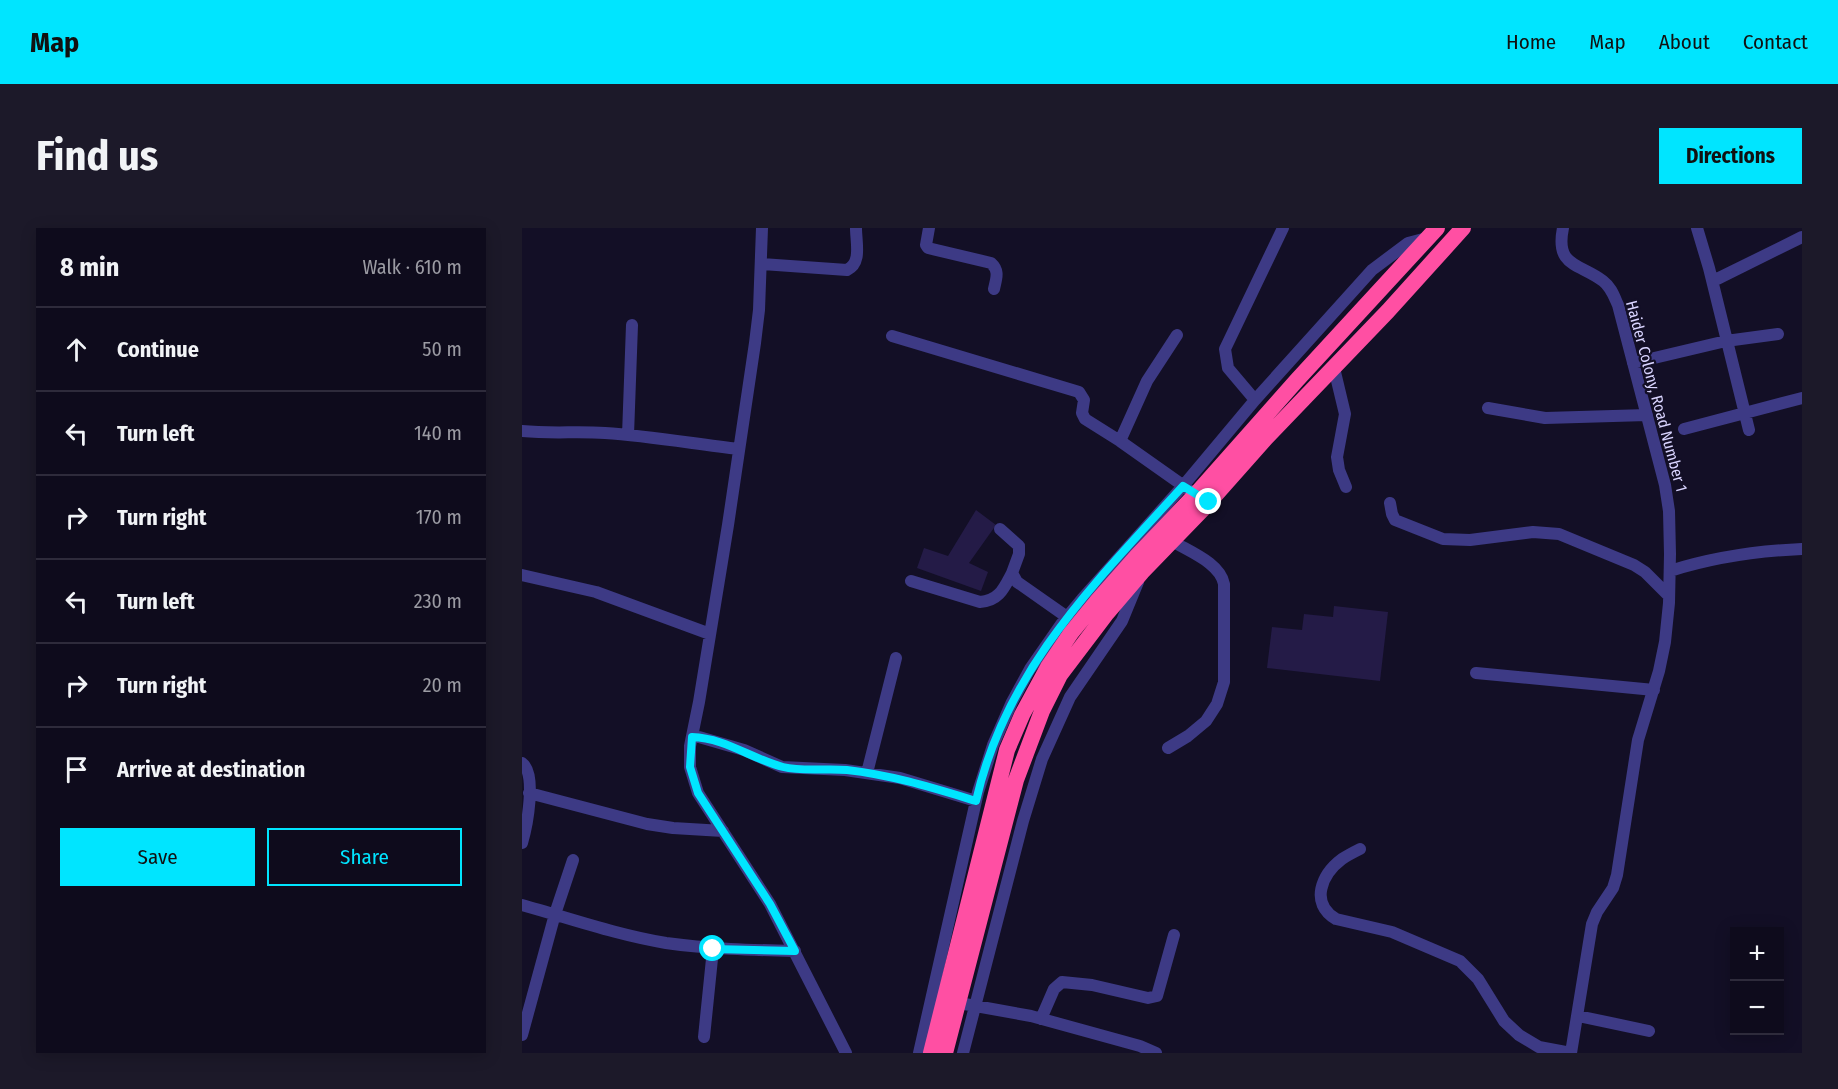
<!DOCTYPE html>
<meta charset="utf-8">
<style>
body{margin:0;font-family:"Fira Sans Condensed",sans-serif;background:#1c1929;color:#f1f3f6}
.controls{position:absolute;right:18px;bottom:18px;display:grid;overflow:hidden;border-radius:0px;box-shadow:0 3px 15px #0003}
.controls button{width:54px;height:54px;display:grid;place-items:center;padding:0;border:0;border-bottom:2px solid #2e2b3b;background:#0e0b1c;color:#f1f3f6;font:30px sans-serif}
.stop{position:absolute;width:18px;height:18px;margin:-14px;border:4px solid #00e5ff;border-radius:50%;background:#fff}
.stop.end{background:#00e5ff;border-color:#fff;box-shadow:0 2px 6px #0008}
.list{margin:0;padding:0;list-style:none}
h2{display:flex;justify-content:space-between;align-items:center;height:78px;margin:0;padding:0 24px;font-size:26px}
h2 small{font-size:20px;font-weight:400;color:#9b9ba3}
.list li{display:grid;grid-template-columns:39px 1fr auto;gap:18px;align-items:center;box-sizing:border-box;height:84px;padding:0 24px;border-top:2px solid #2e2b3b}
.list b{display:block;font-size:22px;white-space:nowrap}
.list em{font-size:20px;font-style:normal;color:#9b9ba3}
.actions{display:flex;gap:12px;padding:18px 24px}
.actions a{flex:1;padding:14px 0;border:2px solid #00e5ff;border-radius:0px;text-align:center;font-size:21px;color:#00e5ff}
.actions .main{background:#00e5ff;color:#111}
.icon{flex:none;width:33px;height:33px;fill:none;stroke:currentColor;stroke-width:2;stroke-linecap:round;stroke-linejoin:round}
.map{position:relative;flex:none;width:1280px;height:825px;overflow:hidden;border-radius:0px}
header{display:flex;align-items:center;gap:36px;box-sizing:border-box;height:84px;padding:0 30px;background:#00e5ff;color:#111}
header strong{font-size:28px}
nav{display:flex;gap:33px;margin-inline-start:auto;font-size:21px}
.intro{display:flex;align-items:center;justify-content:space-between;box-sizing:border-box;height:144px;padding:0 36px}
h1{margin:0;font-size:42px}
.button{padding:15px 27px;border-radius:0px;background:#00e5ff;color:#111;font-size:21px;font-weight:700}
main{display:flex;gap:36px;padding:0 36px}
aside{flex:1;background:#0e0b1c;border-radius:0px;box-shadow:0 3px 15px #0003}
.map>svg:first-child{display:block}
.building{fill:#241b47}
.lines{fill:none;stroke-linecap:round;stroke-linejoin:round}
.minor{stroke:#3d3a85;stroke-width:12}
.highway{stroke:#ff4fa3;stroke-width:16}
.route{stroke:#00e5ff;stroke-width:8}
.labels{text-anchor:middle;stroke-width:4.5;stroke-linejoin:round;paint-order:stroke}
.street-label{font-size:16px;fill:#d9d4ff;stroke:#130f26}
</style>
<header>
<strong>Map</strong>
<nav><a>Home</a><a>Map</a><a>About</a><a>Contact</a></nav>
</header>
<div class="intro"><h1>Find us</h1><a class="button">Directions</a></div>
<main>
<aside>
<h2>8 min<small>Walk · 610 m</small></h2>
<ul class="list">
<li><svg class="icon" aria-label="ahead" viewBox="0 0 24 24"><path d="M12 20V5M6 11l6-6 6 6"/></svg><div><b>Continue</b></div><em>50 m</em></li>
<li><svg class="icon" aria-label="left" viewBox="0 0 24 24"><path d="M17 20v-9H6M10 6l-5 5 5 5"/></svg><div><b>Turn left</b></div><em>140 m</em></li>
<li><svg class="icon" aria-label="right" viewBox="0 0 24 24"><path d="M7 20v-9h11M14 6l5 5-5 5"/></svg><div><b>Turn right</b></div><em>170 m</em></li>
<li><svg class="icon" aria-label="left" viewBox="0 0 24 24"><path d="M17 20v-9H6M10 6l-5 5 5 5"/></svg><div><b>Turn left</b></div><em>230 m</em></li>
<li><svg class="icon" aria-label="right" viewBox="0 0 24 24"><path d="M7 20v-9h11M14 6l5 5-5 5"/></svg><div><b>Turn right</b></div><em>20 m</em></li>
<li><svg class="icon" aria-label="arrive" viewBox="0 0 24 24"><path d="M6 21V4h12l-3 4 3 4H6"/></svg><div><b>Arrive at destination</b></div></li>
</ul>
<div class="actions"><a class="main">Save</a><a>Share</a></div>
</aside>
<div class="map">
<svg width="1280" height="825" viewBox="0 0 1280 825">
<rect width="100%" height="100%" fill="#130f26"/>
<path class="building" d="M 454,282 L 474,297 L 447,335 L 466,344 L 459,363 L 395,340 L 402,320 L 426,328 Z
M 812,378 L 866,384 L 858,453 L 745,440 L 750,399 L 780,402 L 782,386 L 811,389 Z"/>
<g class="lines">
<path class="minor" d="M 240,0 L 237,82 L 233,115 L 206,297 L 177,474 L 168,518 L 168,539 L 176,565 L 248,676 L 324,825
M 407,0 L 404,17 L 406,20 L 469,35 C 478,43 474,51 472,61
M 1041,0 C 1033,39 1057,35 1081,53 C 1089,59 1092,68 1096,77 L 1143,257 L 1147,283 L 1148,326 L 1147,375 L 1143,414 L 1137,443 L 1116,512 L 1095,647 L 1091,660 L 1075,684 L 1070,696 L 1049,825
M 1175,0 L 1187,40 L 1227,202
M 239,36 L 325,42 C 340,35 334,15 334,0
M 1191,53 L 1280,9
M 370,108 L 557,164 L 562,172 L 560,185 L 563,191 L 598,213 L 666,261
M 1111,135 L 1204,113 L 1256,106
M 812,140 L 823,186 L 815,229 L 817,242 L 824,259
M 733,172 L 706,140 L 703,121 L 761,0
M 966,180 L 1023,190 L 1125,187
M 1162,201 L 1280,170
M 0,203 C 30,206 55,203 83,205 C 128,208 173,216 217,221
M 106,207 L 110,97
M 598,213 L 625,153 L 655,107
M 868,275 L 870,286 L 873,292 L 921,311 L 948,312 L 1011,304 L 1037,306 L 1112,337 L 1123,344 L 1147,368
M 478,301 L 497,318 L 497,326 L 490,345 L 495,354 L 545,389
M 1148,343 C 1192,329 1234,323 1280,321
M 0,347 L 74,364 L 188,406
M 389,353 L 458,374 C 477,373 482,360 490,345
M 954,445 L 1132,462
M 170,509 L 177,509 L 222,522 L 260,539 L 323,542 L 378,550 L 454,573
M 646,520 L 666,508 L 684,493 L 695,476 L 702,454 L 702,356 C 698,335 668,324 650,313
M 0,535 C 15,546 5,598 0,615
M 345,545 L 374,430
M 7,565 L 125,596 L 151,600 L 201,603
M 838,621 C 832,624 826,627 820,631 C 800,646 787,675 814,691 L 870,704 L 938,733 L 956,751 L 982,793 L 997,807 L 1017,819 L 1049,825
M 0,677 C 47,690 95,707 144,715 C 187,721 230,722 273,723
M 437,775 L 509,788 L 618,818 L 634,825
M 1056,788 L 1127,803
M 519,791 L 532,761 L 540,754 L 570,757 L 626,770 L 635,768 L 652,707
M 0,807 L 33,686 L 51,632
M 182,809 L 191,721
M 397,825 L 456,564 L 471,517 L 490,474 L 508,441 L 540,395 L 560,371 L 661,258 L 733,172 L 850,42 L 886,15 L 905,10
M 441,825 L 501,593 L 520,531 L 548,469 L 600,393 L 616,354"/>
<path class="highway" d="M 409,825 L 485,522 L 500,487 L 526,439 L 549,405 L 576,372 L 614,329 L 674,266 L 775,152 L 915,0
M 423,825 L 494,552 L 520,483 L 538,447 L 585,385 L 620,344 L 681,281 L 744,210 L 866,83 L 941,0"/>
</g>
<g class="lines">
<path class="route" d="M 191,721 L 273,723 L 248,676 L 176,565 L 168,539 L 170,509 C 203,510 230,531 261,539 C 281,544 304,540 325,542 C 370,547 411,560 454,573 C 484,441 573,355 661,258 L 687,274"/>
</g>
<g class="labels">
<g class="street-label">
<text transform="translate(1135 168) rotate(75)" y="6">Haider Colony, Road Number 1</text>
</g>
</g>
</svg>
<div class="controls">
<button>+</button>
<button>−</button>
</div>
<div class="stop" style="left:191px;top:721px"></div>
<div class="stop end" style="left:687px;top:274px"></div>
</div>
</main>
